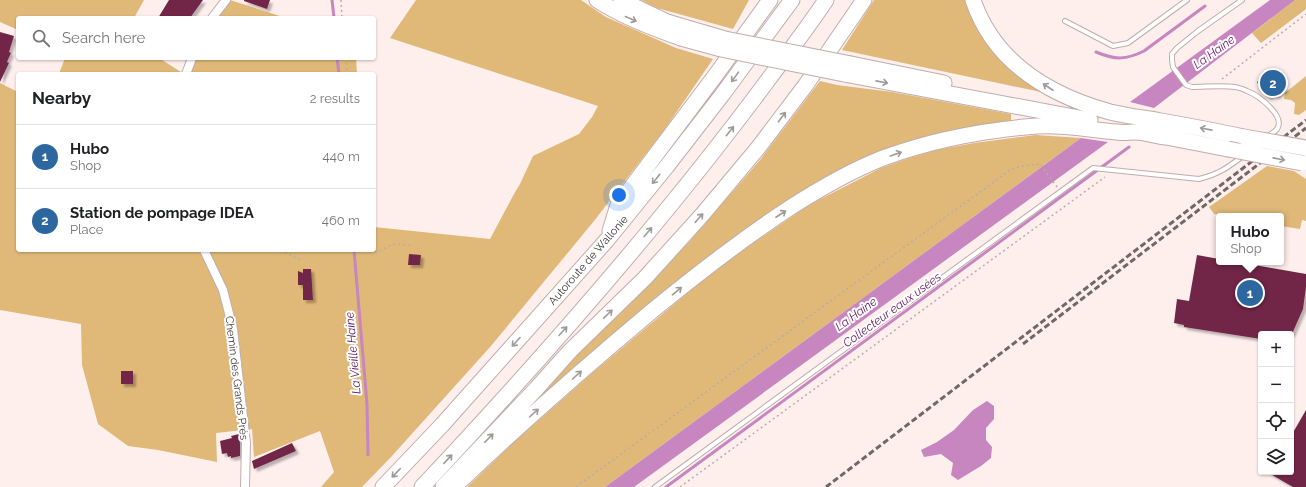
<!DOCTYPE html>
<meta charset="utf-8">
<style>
body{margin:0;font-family:Raleway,sans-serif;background:#f6f6f6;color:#202124}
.controls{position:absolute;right:12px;bottom:12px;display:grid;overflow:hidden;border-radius:4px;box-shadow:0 1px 3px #0004}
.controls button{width:36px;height:36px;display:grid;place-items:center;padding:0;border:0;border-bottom:1px solid #e0e0e0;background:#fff;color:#202124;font:20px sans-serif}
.you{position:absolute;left:619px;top:195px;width:14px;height:14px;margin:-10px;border:3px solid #fff;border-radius:50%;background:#1a73e8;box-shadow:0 0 0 6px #1a73e833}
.badge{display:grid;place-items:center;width:26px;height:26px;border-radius:50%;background:#2d679f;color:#fff;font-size:13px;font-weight:700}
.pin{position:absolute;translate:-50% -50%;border:2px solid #fff;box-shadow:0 1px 4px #0006}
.popup{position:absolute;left:1216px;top:213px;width:68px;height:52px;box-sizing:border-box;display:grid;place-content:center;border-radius:4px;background:#fff;filter:drop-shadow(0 1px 3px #0005);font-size:13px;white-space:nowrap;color:#757577}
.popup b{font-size:15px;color:#202124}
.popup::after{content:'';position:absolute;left:50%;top:100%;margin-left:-8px;border:8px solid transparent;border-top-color:#fff}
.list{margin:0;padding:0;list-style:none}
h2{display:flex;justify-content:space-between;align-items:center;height:52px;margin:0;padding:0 16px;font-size:17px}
h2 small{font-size:13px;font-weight:400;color:#757577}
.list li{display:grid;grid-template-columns:26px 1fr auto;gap:12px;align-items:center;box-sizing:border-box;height:64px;padding:0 16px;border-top:1px solid #e0e0e0}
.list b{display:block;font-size:15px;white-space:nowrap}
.list p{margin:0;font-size:13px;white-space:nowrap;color:#757577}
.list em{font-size:13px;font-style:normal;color:#757577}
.icon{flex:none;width:22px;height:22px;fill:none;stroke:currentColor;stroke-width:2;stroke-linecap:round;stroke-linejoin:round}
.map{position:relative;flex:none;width:1306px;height:487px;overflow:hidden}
.search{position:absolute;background:#fff;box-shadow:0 1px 3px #0004;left:16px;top:16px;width:360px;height:44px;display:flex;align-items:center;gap:10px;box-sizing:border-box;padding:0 14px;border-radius:4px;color:#757577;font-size:15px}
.panel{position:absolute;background:#fff;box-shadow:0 1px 3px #0004;left:16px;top:72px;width:360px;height:180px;border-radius:4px}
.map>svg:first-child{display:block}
.green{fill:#e0b878}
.water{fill:#c786bf}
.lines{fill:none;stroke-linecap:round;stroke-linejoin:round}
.stream{stroke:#c786bf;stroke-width:3}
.building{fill:#722746;filter:url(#shadow)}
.lane-casing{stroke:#bfadab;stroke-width:6}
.street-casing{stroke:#bfadab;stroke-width:10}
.highway-casing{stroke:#bfadab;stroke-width:17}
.path{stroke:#b8acaa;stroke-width:1.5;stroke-dasharray:2 3;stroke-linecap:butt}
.lane{stroke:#fff;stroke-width:4}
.street{stroke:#fff;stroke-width:8}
.highway{stroke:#fff;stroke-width:15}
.rail{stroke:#716866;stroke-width:3;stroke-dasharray:6 3;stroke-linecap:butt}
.highway-bridge-casing{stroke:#bfadab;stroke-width:17;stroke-linecap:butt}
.highway-bridge{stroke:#fff;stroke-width:15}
.oneway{stroke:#9e9b9a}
.labels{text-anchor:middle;stroke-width:4;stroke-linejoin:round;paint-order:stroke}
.street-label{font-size:11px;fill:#3e3736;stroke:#fff}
.water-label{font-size:12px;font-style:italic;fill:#60125b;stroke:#fff}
</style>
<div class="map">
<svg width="1306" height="487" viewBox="0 0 1306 487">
<defs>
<filter id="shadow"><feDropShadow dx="3" dy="3" stdDeviation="1" flood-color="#0004"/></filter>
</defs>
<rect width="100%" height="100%" fill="#feefed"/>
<path class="green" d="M 0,0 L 144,0 L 134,18 L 18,18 L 18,30 L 0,22 Z
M 230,0 L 286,18 L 212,18 Z
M 416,0 L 581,0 L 606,17 L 676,48 L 713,59 L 665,129 L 594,221 L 491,346 L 391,457 L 362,487 L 321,487 L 334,472 L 320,431 L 254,457 L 252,429 L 216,433 L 217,462 L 158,450 L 128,446 L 98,424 L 82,365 L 81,324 L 0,310 L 0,83 L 18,92 L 18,250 L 374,250 L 374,227 L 490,239 L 514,194 L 520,184 L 533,156 L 579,134 L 592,117 L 598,106 L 390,38 Z
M 641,0 L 749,0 L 733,29 L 657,8 Z
M 874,0 L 965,0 L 977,25 L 1040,87 L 1041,92 L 842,50 Z
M 1295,0 L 1306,0 L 1306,9 L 1261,43 L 1252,33 Z
M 65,58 L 159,58 L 184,74 L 59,74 Z
M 192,58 L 356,58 L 357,74 L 186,74 Z
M 1306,76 L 1306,110 L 1299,115 L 1294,114 L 1295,103 L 1291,100 L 1284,99 L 1285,93 Z
M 820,81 L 837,85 L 892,92 L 1011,114 L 1011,124 L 972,127 L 935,134 L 907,142 L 835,174 L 542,399 L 538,395 L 574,357 L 689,242 L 760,160 Z
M 1036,135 L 1081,138 L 605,487 L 467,487 L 513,443 L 591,374 L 691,290 L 727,261 L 809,205 L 881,168 L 909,158 L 936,150 L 974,143 Z
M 1267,166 L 1294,171 L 1306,179 L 1306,221 L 1302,220 L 1300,229 L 1281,226 L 1281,216 L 1223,216 L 1214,214 L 1209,207 Z"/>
<path class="water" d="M 1270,0 L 1295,0 L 1154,108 L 1130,102 Z
M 1081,138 L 1108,142 L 634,487 L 605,487 Z
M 987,401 L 994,406 L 994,419 L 986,428 L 986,440 L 992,447 L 991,458 L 981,466 L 958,480 L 951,475 L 953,463 L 941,454 L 924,457 L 921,450 L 937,442 L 954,430 L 973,410 Z"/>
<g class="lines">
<path class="stream" d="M 332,0 L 334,18
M 1096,52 C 1115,60 1126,60 1144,51 L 1205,6
M 337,58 L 339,74
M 354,250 L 367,404 L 368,455
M 666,487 L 1129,147"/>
</g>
<path class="building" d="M 169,0 L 203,0 L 190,18 L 158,18 Z
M 244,0 L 270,0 L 267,9 L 244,1 Z
M 0,32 L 14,36 L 9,52 L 11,53 L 7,62 L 9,63 L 0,82 Z
M 1271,69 L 1285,89 L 1275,96 L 1273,94 L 1268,97 L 1257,82 L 1262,79 L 1260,76 Z
M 409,254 L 421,255 L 420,265 L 408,265 Z
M 1197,255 L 1219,259 L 1219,262 L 1237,262 L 1306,274 L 1306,287 L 1303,309 L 1292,334 L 1261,334 L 1261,339 L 1184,327 L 1184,325 L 1174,323 L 1177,299 L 1189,301 Z
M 303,269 L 311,269 L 313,300 L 303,300 L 303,285 L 298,285 L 298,271 L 303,273 Z
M 121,371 L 133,371 L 133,384 L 121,384 Z
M 1306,410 L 1306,487 L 1293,487 L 1267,472 L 1291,472 L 1291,436 Z
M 239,434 L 240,444 L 240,456 L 231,458 L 231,456 L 228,457 L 227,453 L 222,454 L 220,441 L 232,438 L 231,436 Z
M 292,443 L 296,451 L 254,469 L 252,461 Z"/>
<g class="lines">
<g class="lane-casing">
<path id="lane" d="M 1242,0 L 1198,31 L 1177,48 L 1172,54 L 1172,60 L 1173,67 L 1186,85 L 1192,87 C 1205,87 1222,85 1235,87 C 1239,88 1244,89 1247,91 C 1258,95 1286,116 1277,129 C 1275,132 1270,134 1267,137
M 1065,21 L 1113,46 L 1128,43 L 1187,0
M 655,487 L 1093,168 L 1199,179 C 1219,174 1227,168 1243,156"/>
</g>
<g class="street-casing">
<path id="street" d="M 212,18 L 226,0
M 186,74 L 192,58
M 204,250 L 223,290 L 233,329 L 246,443 L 245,487"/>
</g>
<g class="highway-casing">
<path id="highway" d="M 597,0 C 623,17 652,28 681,38
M 621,0 L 667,22 L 687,28
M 973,0 C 994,62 1049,95 1110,112 C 1127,116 1144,118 1161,121 C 1189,126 1216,131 1244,137
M 851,64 L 944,83
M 844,74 L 1090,120
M 610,231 L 618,205 L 715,76 L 770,0
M 383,487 L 442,425 L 607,240 L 667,166 L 722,95 L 792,0
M 422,487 C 544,357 662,223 768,80 C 788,53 808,27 826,0
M 443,487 L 536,389 L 570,351 L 645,278 L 702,215 L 758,148 L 805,86 L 864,0
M 454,487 C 518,426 584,368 652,311 C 696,275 741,240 788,209 C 819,189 850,171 883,158 C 932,140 984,130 1037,126 C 1063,124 1090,130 1117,132 C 1123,133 1129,132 1135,132 C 1145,132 1156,136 1166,137 C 1186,141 1207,145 1228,149"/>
</g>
<path class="path" d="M 341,0 L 342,18
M 346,58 L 347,74
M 1222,79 L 1306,14
M 280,250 L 301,260
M 365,250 C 381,256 384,245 397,244 C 401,244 406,245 411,245
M 576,487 L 1010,170 L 1021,166 L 1040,164 L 1057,187
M 680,487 L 1105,177"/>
<use href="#lane" class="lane"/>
<use href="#street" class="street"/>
<use href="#highway" class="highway"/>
<path class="rail" d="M 1023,344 L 1306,128
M 826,487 L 1306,120"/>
<g class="highway-bridge-casing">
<path id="highway-bridge" d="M 687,28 L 725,39 L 851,64
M 681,38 L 721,49 L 844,74
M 1244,137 L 1306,148
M 1228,149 L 1302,163"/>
</g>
<use href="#highway-bridge" class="highway-bridge"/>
</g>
<defs><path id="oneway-shaft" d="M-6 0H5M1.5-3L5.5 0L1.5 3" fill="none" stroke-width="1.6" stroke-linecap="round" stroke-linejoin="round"/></defs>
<g class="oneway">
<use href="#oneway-shaft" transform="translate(631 19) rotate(24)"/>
<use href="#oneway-shaft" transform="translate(735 77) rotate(126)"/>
<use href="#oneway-shaft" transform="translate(882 82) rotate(11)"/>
<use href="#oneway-shaft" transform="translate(1048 87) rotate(-147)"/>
<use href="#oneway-shaft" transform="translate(782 117) rotate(-53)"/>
<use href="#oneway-shaft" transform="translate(1206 129) rotate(-169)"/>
<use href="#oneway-shaft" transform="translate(730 131) rotate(-52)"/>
<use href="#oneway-shaft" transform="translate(896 154) rotate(-19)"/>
<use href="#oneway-shaft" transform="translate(1279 159) rotate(11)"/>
<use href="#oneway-shaft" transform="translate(656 179) rotate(129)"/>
<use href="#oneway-shaft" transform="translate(781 214) rotate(-33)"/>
<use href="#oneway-shaft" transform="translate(699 218) rotate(-48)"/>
<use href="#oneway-shaft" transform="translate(648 232) rotate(-50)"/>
<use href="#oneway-shaft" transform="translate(677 291) rotate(-40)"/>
<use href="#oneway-shaft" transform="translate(608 314) rotate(-44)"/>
<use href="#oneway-shaft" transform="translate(563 331) rotate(-48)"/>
<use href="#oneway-shaft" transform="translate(516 342) rotate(132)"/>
<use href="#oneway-shaft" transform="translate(577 375) rotate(-42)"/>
<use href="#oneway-shaft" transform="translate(534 413) rotate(-42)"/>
<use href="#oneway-shaft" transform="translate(489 438) rotate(-46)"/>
<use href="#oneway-shaft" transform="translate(448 459) rotate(-47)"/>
<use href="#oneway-shaft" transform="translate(396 473) rotate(134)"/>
</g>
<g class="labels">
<g class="street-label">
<text transform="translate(588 260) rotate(-49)" y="4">Autoroute de Wallonie</text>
<text transform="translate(237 378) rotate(83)" y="4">Chemin des Grands Prés</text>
</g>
<g class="water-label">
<text transform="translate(1214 52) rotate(-36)" y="4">La Haine</text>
<text transform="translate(892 310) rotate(-36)" y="4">Collecteur eaux usées</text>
<text transform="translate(856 314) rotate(-36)" y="4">La Haine</text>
<text transform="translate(353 353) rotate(-95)" y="4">La Vieille Haine</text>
</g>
</g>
</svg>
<div class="controls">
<button>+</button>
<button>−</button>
<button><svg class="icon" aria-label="locate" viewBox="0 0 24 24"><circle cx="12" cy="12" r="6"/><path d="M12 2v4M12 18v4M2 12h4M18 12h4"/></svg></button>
<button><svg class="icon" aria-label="layers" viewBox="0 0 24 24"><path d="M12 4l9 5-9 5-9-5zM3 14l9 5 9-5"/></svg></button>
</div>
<div class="you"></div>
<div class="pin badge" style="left:1250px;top:293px">1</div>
<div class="popup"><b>Hubo</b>Shop</div>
<div class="pin badge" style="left:1273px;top:83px">2</div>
<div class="search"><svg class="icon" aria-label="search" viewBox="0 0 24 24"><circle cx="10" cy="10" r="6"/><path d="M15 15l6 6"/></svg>Search here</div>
<section class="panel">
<h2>Nearby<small>2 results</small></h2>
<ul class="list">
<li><span class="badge">1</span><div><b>Hubo</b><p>Shop</p></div><em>440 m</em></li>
<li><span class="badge">2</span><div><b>Station de pompage IDEA</b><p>Place</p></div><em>460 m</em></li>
</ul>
</section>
</div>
